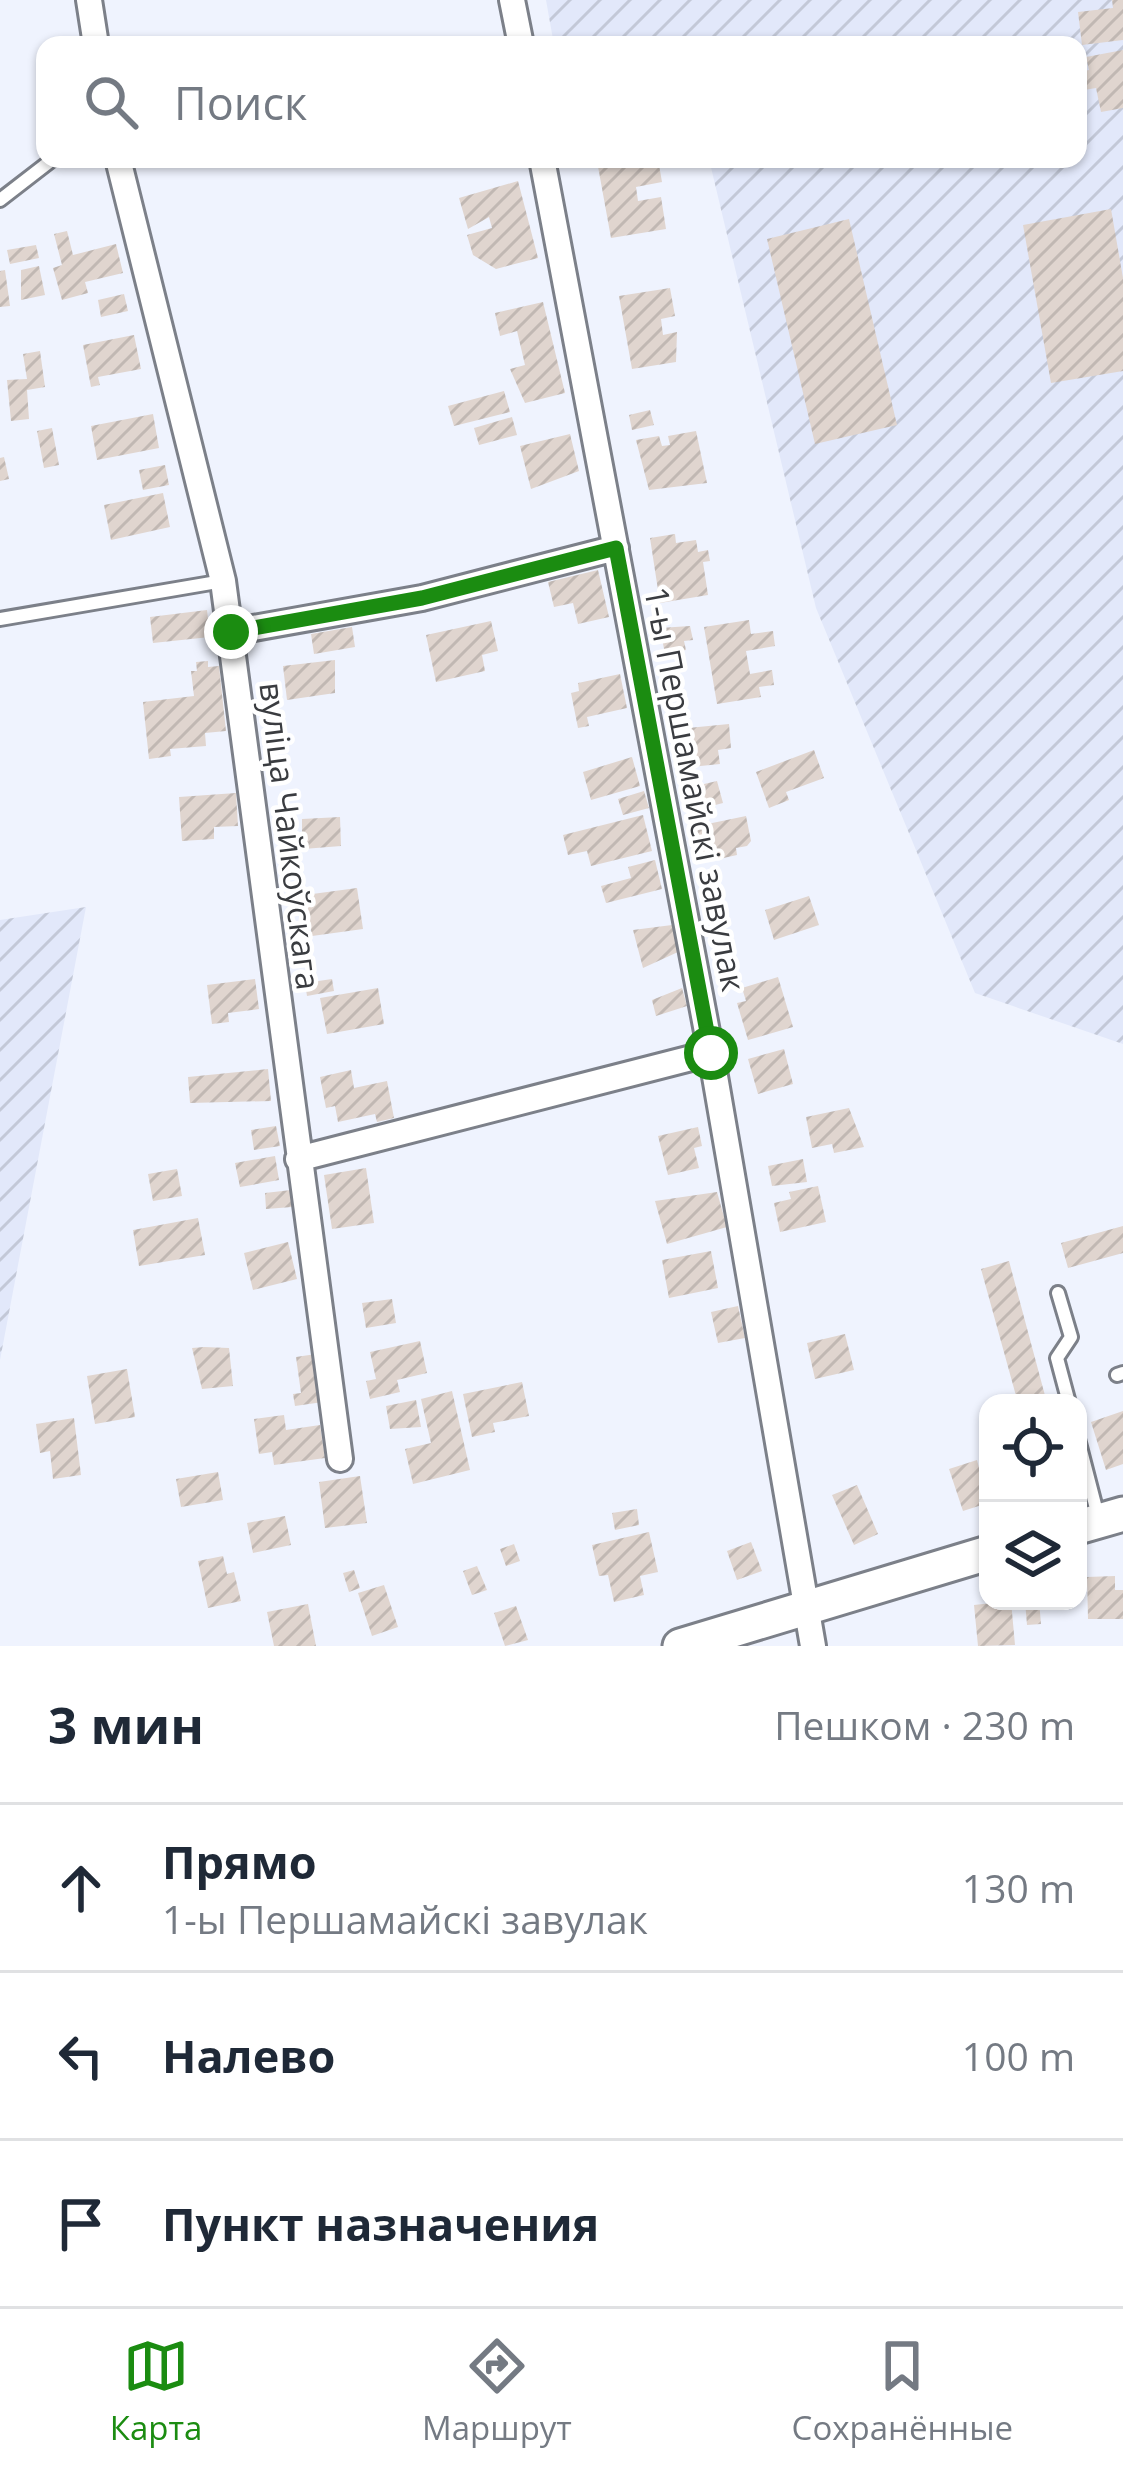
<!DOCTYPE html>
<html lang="ru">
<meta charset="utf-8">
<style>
body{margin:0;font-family:"Open Sans",sans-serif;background:#f2f2f3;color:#1f2937}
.controls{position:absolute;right:36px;bottom:36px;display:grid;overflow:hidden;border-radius:24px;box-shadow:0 3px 9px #0004}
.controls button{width:108px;height:108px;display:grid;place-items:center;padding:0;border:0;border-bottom:3px solid #e0e1e3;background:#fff;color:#1f2937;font:60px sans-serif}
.stop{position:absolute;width:36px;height:36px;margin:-27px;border:9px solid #1b8c11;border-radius:50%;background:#fff}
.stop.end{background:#1b8c11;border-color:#fff;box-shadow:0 3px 12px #0008}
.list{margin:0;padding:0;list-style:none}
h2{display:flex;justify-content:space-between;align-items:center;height:156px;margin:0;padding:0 48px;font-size:51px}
h2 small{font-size:39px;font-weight:400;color:#747a83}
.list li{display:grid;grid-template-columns:78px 1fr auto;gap:36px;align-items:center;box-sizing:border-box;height:168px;padding:0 48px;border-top:3px solid #e0e1e3}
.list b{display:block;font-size:45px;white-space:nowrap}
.list p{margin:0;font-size:39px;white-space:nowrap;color:#747a83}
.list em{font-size:39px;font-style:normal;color:#747a83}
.icon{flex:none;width:66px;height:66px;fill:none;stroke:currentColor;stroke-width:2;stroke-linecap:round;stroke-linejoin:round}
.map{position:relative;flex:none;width:1123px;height:1646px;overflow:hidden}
.search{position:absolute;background:#fff;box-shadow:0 3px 9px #0004;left:36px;right:36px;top:36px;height:132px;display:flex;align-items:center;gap:30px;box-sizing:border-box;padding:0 42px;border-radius:24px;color:#747a83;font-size:45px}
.sheet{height:660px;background:#fff}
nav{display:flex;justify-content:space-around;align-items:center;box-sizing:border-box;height:168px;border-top:3px solid #e0e1e3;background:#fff;font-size:33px;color:#747a83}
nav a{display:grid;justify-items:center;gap:6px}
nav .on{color:#1b8c11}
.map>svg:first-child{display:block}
.industrial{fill:url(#industrial-furrows)}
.building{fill:url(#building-hatch)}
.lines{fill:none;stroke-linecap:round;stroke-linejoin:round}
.service-casing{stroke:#7c8089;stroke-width:18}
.minor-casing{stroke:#7c8089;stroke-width:30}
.tertiary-casing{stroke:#7c8089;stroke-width:39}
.service{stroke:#fff;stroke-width:12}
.minor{stroke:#fff;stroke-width:24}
.tertiary{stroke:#fff;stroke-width:33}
.route{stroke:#1b8c11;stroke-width:15}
.labels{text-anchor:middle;stroke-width:9;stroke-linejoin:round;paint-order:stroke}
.street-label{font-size:33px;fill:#3a3c40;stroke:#fff}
</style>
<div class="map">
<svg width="1123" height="1646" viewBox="0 0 1123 1646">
<defs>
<pattern id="industrial-furrows" width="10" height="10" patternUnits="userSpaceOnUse" patternTransform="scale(3)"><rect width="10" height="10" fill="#e2e8fa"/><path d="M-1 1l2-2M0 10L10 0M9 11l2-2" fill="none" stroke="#c3c8d7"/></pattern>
<pattern id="building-hatch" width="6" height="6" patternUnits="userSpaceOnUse" patternTransform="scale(3)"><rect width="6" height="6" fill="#e0d5cf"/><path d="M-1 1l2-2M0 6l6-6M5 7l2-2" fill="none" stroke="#c1b8b3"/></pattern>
</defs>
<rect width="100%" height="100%" fill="#eff3fe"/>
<path class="industrial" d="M 546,0 L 1123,0 L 1123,1044 L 975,993 L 816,608 L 709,159 L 1078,159 L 1078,45 L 554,45 Z
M 86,907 L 0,1360 L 0,920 Z"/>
<path class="building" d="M 1112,0 L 1123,0 L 1123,40 L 1082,45 L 1078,12 L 1113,8 Z
M 1123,50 L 1123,108 L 1101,112 L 1096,88 L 1078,91 L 1078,72 L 1089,70 L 1086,57 Z
M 658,159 L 662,182 L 636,187 L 638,201 L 661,197 L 666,229 L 611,238 L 597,161 Z
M 518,181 L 538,258 L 496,269 L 473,255 L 467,235 L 492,228 L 489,217 L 468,229 L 459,198 Z
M 1111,209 L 1123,278 L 1123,371 L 1051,383 L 1023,225 Z
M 849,219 L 897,425 L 815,444 L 767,239 Z
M 67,231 L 73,255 L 116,244 L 123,273 L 85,282 L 88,293 L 62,300 L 53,268 L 62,265 L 54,234 Z
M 36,245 L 39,258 L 10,264 L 7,250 Z
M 39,266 L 45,295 L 21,300 L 21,270 Z
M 5,270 L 10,306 L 0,307 L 0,271 Z
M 670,288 L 675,316 L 661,319 L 663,335 L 677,332 L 676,362 L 632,369 L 619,296 Z
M 124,294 L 128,311 L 101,317 L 98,300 Z
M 543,302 L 565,393 L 525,403 L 510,369 L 525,365 L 517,331 L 500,336 L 495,313 Z
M 134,335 L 141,369 L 98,377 L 100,385 L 91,387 L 83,345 Z
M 40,351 L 45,387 L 27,390 L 29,419 L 11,421 L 7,380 L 27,379 L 23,354 Z
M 504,391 L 510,412 L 454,426 L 448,406 Z
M 650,410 L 654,425 L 632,430 L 629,415 Z
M 153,414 L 159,448 L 97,460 L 91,426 Z
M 512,417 L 517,435 L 479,445 L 474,428 Z
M 52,428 L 59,465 L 44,468 L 37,431 Z
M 696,431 L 707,483 L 649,490 L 636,440 L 659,436 L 662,446 L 670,445 L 668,436 Z
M 570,434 L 579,471 L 531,489 L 520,446 Z
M 4,457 L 9,479 L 0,481 L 0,458 Z
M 165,465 L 169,485 L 143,490 L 139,470 Z
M 163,493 L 170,527 L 111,540 L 104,505 Z
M 675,534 L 676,543 L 696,540 L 698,552 L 708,550 L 710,561 L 703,562 L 708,595 L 660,603 L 650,538 Z
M 598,570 L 609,617 L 578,624 L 573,603 L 554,607 L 548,582 Z
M 207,610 L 210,637 L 153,643 L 150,617 Z
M 749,620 L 751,634 L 773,631 L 775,646 L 746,651 L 750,674 L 772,670 L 774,685 L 759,687 L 761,697 L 717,704 L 704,627 Z
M 491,621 L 498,651 L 482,655 L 485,671 L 436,682 L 426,635 Z
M 690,626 L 693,640 L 684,641 L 686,650 L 665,654 L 660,628 Z
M 352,627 L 355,647 L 314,654 L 311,634 Z
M 335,660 L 335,693 L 287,700 L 283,666 Z
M 208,661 L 208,667 L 219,666 L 226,731 L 205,733 L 206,746 L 170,749 L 171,756 L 149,759 L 143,702 L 194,696 L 191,671 L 197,671 L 196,662 Z
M 620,674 L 627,708 L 587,717 L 589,726 L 578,728 L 571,693 L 579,691 L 578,683 Z
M 729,724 L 731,748 L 718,750 L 720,764 L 681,768 L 678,729 Z
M 814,750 L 824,778 L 786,792 L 789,800 L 769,808 L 756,772 Z
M 632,757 L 640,786 L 591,800 L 583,772 Z
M 717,781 L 723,803 L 692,811 L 687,788 Z
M 644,791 L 649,808 L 623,815 L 618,799 Z
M 236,793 L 238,826 L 214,827 L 214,839 L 182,841 L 179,797 Z
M 643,815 L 652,851 L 591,866 L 587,851 L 568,855 L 563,835 Z
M 746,816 L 751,841 L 747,846 L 736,848 L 737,855 L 701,863 L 693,827 Z
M 340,817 L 341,846 L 291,850 L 290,836 L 302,836 L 302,819 Z
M 655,860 L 662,889 L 606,903 L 601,886 L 631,878 L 628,867 Z
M 357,888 L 363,929 L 312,936 L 305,895 Z
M 809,896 L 819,925 L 774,940 L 765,910 Z
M 672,925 L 678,952 L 643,968 L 633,930 Z
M 778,977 L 793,1027 L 748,1040 L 737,1003 L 746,1001 L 742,988 Z
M 255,979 L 259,1009 L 228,1013 L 229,1022 L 212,1024 L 207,985 Z
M 332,979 L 334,991 L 307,996 L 305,983 Z
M 378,988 L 384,1024 L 327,1034 L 320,998 Z
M 682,988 L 687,1006 L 656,1016 L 652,1000 Z
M 784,1049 L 793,1084 L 758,1094 L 748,1059 Z
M 268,1069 L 271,1101 L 190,1103 L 188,1077 Z
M 351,1070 L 354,1088 L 387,1081 L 394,1118 L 377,1122 L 375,1114 L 338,1122 L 335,1106 L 326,1108 L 320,1077 Z
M 849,1108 L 864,1147 L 834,1153 L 832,1144 L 812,1148 L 806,1117 Z
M 276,1126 L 280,1146 L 254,1150 L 251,1130 Z
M 698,1127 L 702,1146 L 694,1148 L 699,1168 L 668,1175 L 658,1136 Z
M 275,1156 L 279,1180 L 240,1187 L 235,1163 Z
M 803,1159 L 807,1182 L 772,1186 L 768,1166 Z
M 366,1168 L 374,1223 L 332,1229 L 324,1175 Z
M 177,1169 L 182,1196 L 153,1201 L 148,1174 Z
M 818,1186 L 826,1222 L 780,1232 L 774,1203 L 791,1199 L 789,1192 Z
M 291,1190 L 292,1207 L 266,1209 L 265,1193 Z
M 717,1192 L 727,1227 L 667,1244 L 655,1201 Z
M 198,1218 L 205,1255 L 139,1266 L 133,1230 Z
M 1123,1226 L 1123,1253 L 1068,1268 L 1061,1243 Z
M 288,1242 L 297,1279 L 253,1290 L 244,1253 Z
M 711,1251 L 718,1288 L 669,1298 L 662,1260 Z
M 1009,1261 L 1047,1403 L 1018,1403 L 981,1269 Z
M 392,1299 L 396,1323 L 366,1328 L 362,1303 Z
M 738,1306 L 745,1338 L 718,1343 L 711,1312 Z
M 845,1334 L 854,1370 L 815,1379 L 807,1343 Z
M 420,1341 L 427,1373 L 397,1380 L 400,1392 L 370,1399 L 366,1381 L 376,1379 L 370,1352 Z
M 204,1347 L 229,1348 L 233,1386 L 202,1389 L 192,1348 Z
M 316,1354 L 323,1402 L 295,1406 L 293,1394 L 301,1393 L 296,1357 Z
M 127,1369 L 135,1417 L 95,1424 L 87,1376 Z
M 522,1382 L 529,1416 L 493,1423 L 495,1432 L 472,1437 L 463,1394 Z
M 452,1391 L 470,1470 L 413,1484 L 405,1449 L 431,1443 L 421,1399 Z
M 416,1400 L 421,1427 L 390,1429 L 386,1406 Z
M 1123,1411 L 1123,1464 L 1106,1470 L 1091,1422 Z
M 284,1415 L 286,1430 L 320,1425 L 325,1458 L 274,1465 L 272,1452 L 259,1454 L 254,1419 Z
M 74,1418 L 81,1475 L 53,1479 L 50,1451 L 40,1453 L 36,1424 Z
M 977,1460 L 988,1503 L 963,1511 L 949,1469 Z
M 218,1472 L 223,1500 L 181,1507 L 176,1479 Z
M 360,1476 L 367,1523 L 325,1528 L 319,1482 Z
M 857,1485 L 878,1534 L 854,1545 L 832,1495 Z
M 637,1509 L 639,1525 L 615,1530 L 612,1513 Z
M 285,1516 L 291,1545 L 253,1553 L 247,1523 Z
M 649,1532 L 658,1572 L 640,1576 L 644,1595 L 614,1602 L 608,1575 L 599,1576 L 592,1545 Z
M 751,1542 L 762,1571 L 737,1580 L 727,1551 Z
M 514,1544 L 520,1561 L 506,1566 L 500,1549 Z
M 223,1556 L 227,1574 L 234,1572 L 241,1601 L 208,1608 L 198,1561 Z
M 477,1566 L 487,1590 L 472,1595 L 463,1571 Z
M 354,1570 L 360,1588 L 349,1592 L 343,1573 Z
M 1115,1576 L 1115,1590 L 1123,1590 L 1123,1619 L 1088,1619 L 1087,1577 Z
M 384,1585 L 398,1627 L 372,1636 L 358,1593 Z
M 1011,1601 L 1015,1645 L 978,1646 L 974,1605 Z
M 1025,1601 L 1039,1601 L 1041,1624 L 1027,1625 Z
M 308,1604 L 316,1646 L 274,1646 L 267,1612 Z
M 516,1606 L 528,1640 L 505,1646 L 494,1613 Z"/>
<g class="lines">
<g class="service-casing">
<path id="service" d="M 0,200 L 53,159
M 0,619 L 223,581
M 1058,1293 L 1071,1337 L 1057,1358 L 1069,1403
M 1117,1375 L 1123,1373
M 1078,1439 L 1099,1520"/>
</g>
<g class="minor-casing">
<path id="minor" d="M 89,0 L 96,45
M 512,0 L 521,45
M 118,159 L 223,581 L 340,1459
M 542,159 L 711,1053 L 813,1646
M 231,632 L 422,598 L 616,548
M 298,1159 L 711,1053"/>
</g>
<g class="tertiary-casing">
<path id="tertiary" d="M 1078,1527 L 1123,1514
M 680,1646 L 988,1553"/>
</g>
<use href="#service" class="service"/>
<use href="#minor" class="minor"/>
<use href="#tertiary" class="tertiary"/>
</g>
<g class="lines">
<path class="route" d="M 231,632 L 422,598 L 616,548 L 711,1053"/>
</g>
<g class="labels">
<g class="street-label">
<text transform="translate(695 789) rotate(79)" y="12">1-ы Першамайскі завулак</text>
<text transform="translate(290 836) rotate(83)" y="12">вуліца Чайкоўскага</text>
</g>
</g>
</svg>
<div class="controls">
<button><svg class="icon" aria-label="locate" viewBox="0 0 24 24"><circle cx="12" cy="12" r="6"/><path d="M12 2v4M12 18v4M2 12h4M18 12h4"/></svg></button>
<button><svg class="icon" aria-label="layers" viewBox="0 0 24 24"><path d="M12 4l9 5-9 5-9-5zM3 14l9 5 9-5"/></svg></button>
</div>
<div class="stop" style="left:711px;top:1053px"></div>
<div class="stop end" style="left:231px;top:632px"></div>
<div class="search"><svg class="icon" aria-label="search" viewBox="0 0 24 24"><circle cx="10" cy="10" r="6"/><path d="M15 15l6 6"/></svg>Поиск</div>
</div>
<section class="sheet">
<h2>3 мин<small>Пешком · 230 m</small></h2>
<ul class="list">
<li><svg class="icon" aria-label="ahead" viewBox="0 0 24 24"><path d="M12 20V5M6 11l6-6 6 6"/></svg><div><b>Прямо</b><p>1-ы Першамайскі завулак</p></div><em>130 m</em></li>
<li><svg class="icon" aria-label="left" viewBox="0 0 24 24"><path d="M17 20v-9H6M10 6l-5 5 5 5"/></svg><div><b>Налево</b></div><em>100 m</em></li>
<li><svg class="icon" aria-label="arrive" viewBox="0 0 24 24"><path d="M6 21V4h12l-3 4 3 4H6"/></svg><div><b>Пункт назначения</b></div></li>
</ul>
</section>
<nav>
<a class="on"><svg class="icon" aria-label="map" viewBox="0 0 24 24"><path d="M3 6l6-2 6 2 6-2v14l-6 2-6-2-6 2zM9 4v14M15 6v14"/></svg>Карта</a>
<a><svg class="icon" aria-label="directions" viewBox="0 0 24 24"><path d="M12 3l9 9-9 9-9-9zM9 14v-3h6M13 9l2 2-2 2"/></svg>Маршрут</a>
<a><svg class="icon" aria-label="saved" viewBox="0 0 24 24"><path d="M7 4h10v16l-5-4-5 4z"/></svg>Сохранённые</a>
</nav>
